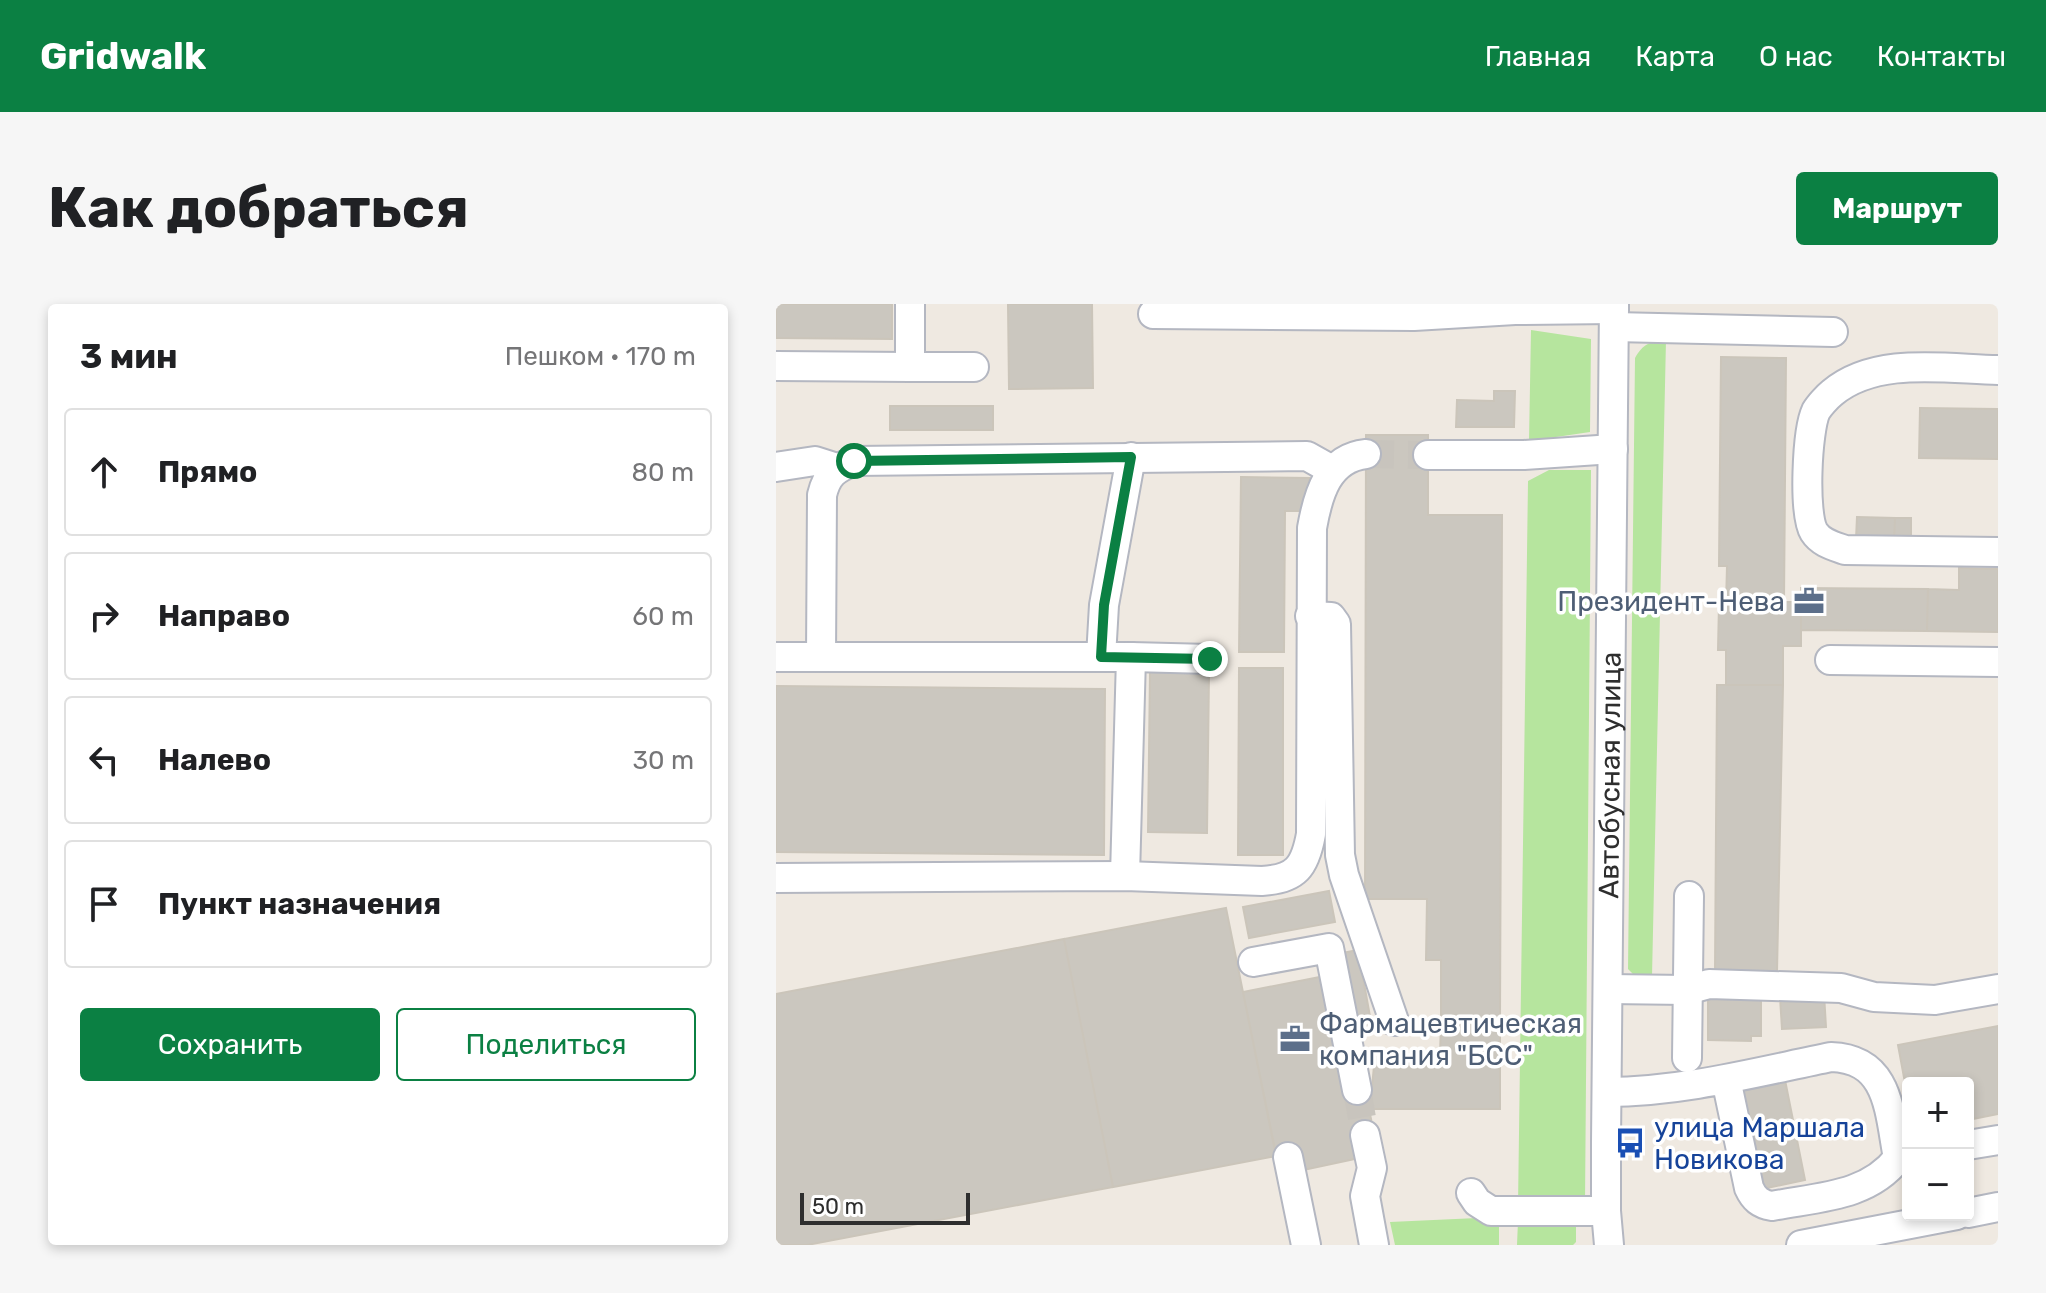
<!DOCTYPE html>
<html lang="ru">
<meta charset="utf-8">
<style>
body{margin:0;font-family:Rubik,sans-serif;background:#f6f6f6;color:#202124}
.controls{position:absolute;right:24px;bottom:24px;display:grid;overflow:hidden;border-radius:8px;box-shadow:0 4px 12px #0003}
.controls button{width:72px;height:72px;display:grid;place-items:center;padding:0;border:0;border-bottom:2px solid #e0e0e0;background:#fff;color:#202124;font:40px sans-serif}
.scale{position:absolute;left:24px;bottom:20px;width:170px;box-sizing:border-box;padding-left:8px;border:4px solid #2e2e2e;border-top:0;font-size:22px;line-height:28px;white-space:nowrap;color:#2e2e2e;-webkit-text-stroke:6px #fff;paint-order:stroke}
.stop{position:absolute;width:24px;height:24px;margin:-18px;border:6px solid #0b8043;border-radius:50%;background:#fff}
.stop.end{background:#0b8043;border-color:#fff;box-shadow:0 2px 8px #0008}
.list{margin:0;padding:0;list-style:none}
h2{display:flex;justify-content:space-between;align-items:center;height:104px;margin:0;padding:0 32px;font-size:34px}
h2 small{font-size:26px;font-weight:400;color:#757577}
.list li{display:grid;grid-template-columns:52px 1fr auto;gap:24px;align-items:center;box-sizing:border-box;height:128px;margin:0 16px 16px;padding:0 16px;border:2px solid #e0e0e0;border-radius:8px}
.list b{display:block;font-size:30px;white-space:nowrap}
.list em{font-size:26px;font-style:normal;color:#757577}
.actions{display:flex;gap:16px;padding:24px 32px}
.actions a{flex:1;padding:18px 0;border:2px solid #0b8043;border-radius:8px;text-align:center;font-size:28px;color:#0b8043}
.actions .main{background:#0b8043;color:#fff}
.icon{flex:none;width:44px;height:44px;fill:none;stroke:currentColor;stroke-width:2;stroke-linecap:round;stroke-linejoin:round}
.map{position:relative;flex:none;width:1222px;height:941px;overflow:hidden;border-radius:8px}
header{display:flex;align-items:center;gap:48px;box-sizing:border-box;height:112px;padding:0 40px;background:#0b8043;color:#fff}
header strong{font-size:38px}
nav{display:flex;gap:44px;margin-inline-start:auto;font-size:28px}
.intro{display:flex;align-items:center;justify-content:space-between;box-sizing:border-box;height:192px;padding:0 48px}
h1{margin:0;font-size:56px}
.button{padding:20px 36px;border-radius:8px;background:#0b8043;color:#fff;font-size:28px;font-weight:700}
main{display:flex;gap:48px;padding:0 48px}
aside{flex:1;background:#fff;border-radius:8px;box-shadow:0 4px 12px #0003}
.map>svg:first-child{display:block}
.green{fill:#b6e59e}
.building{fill:#cbc7bf;stroke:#cbc5ba;stroke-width:2}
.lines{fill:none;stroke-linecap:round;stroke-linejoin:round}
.minor-tunnel{stroke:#c8c4bd;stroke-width:28;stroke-dasharray:28 14;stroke-linecap:butt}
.minor-casing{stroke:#b4b7c1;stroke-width:32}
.minor{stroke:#fff;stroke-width:28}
.route{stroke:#0b8043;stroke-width:10}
.labels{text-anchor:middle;stroke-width:7;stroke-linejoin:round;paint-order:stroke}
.service-label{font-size:28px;fill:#4e5e75;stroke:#fff;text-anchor:end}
.street-label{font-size:28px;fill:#2e2e2e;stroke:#fff}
.transit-label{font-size:28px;fill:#164399;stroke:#fff;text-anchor:start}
</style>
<header>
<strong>Gridwalk</strong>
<nav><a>Главная</a><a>Карта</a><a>О нас</a><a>Контакты</a></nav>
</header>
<div class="intro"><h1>Как добраться</h1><a class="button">Маршрут</a></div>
<main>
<aside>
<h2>3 мин<small>Пешком · 170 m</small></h2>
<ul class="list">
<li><svg class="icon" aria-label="ahead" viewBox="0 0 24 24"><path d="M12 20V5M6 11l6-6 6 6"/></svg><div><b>Прямо</b></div><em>80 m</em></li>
<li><svg class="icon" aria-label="right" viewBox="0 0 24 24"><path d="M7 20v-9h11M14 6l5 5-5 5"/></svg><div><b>Направо</b></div><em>60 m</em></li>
<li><svg class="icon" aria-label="left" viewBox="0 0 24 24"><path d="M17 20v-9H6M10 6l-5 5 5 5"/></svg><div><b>Налево</b></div><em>30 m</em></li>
<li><svg class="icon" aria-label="arrive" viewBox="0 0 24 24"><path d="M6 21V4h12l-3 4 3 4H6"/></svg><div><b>Пункт назначения</b></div></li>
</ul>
<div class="actions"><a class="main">Сохранить</a><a>Поделиться</a></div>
</aside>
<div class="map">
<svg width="1222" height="941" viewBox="0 0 1222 941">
<rect width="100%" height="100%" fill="#efe9e1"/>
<path class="green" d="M 755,26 L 815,35 L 814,128 L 753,137 Z
M 890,36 L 876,673 L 860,673 L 852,665 L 859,54 C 867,40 874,37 890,36 Z
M 773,166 L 815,166 L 809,899 L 742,902 L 752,177 Z
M 723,913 L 723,941 L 619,941 L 614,918 Z
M 800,916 L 800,938 L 797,941 L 741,941 L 742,917 Z"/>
<path class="building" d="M 0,0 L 116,0 L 116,35 L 0,34 Z
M 232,0 L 316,0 L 317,84 L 233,85 Z
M 945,53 L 1010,54 L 1008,298 L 1025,298 L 1025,342 L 1007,342 L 1007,381 L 950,381 L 950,346 L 942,346 L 943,300 L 950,300 L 951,262 L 943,262 Z
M 718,87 L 739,87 L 738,123 L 680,123 L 681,96 L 718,97 Z
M 114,102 L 217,102 L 217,126 L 114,126 Z
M 1144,104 L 1222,105 L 1222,155 L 1143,154 Z
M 590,131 L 652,131 L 652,211 L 726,211 L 724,719 L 665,719 L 665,656 L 650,656 L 651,595 L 589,595 Z
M 465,173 L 533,174 L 533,207 L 509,207 L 508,348 L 463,348 Z
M 1081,213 L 1119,214 L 1118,236 L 1080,235 Z
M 1119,214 L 1135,214 L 1135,236 L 1118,236 Z
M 1183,264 L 1222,265 L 1222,328 L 1151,327 L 1152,285 L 1183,286 Z
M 1025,284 L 1152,285 L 1151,327 L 1025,326 Z
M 463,364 L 507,364 L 507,551 L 462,551 Z
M 374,368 L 433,369 L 431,529 L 372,528 Z
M 941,381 L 1007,381 L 1001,668 L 939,667 Z
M 0,382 L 329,385 L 328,551 L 0,548 Z
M 553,587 L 559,618 L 473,634 L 467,603 Z
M 450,604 L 500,852 L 337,883 L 288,635 Z
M 288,635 L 337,883 L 31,941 L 0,941 L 0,690 Z
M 582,646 L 595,718 L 581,729 L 566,649 Z
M 549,672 L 573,788 L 596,783 L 594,810 L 598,830 L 583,854 L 523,867 L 501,855 L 467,688 Z
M 932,689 L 985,689 L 985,732 L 975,732 L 975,737 L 932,736 Z
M 1048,690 L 1050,723 L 1006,725 L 1004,693 Z
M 665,719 L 724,719 L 724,805 L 594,805 L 599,751 L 664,751 Z
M 1222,722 L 1222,810 L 1192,816 L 1192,779 L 1132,779 L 1132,795 L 1122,741 Z
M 1009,776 L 1029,876 L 986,885 L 965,785 Z"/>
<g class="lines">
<path class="minor-tunnel" d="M 590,150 L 652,151
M 581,786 L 589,831"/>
<g class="minor-casing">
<g id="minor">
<path d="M 377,10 L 638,12 L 739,6 L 838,5"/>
<path d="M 838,23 L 1057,28"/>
<path d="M 0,62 L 134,63 L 134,0"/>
<path d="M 134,63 L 198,63"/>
<path d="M 1222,66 C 1170,65 1100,52 1056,89 C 1051,93 1043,102 1040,107 C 1031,126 1027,210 1038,228 C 1045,239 1058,242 1069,246 L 1222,248"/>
<path d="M 652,151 L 748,151 L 837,145"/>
<path d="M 0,163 L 39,157 L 61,164"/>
<path d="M 534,312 L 555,313 L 560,320 L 564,551 L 568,571 L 618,717"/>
<path d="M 0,353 L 355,353 L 349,572"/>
<path d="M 45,353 L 46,191 C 51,170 59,165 78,157 L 531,152 L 556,166"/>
<path d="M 325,353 L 328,301 L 355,153"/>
<path d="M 355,353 L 434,355"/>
<path d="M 1054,356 L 1222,358"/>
<path d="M 0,574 L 349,572 L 486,577 C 520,575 529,563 535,530 L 536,224 C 542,190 552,154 590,150"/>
<path d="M 477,658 L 553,644 L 581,786"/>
<path d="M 832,685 L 911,686 L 933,680 L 1065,684 L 1098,693 L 1159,696 L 1222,685"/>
<path d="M 911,754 L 913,592"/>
<path d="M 831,788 C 906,788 981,768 1055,753 C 1114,755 1113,808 1122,854 C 1092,893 1042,893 996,902 C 984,900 978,895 973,884 L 950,775"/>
<path d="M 589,831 L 596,864 L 589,892 L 598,941"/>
<path d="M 1192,841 L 1222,836"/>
<path d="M 512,853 L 530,941"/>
<path d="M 695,889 L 701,898 L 715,907 L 830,907"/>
<path d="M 1192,909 L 1222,903"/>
<path id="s1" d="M 833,941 L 830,907 L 830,839 L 838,0"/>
<path d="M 1025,941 L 1181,911"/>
</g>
</g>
<use href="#minor" class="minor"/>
</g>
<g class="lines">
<path class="route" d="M 78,157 L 355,153 L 328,301 L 325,353 L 434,355"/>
</g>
<defs>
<g id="office-bare" transform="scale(2.4)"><path d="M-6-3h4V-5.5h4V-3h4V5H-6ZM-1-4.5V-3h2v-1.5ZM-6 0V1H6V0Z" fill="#5c6f8a" stroke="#fff" stroke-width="2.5" paint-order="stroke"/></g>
<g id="bus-bare" transform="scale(2.4)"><path d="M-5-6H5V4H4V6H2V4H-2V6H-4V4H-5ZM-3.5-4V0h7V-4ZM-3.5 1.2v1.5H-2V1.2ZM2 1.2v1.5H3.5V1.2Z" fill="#1a4fb4" stroke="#fff" stroke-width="2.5" paint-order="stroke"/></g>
</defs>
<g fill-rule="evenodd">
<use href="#office-bare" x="1033" y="297"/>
<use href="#office-bare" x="519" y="735"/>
<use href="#bus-bare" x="854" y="839"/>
</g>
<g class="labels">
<g class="service-label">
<text x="1009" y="307">Президент-Нева</text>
<text x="543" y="729" text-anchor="start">Фармацевтическая<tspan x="543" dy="32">компания "БСС"</tspan></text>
</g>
<g class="street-label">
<text dy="10" stroke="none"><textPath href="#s1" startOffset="470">Автобусная улица</textPath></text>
</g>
<g class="transit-label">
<text x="878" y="833">улица Маршала<tspan x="878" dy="32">Новикова</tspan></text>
</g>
</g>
</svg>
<div class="controls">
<button>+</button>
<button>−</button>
</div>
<div class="scale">50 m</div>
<div class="stop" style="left:78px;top:157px"></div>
<div class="stop end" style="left:434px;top:355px"></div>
</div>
</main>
